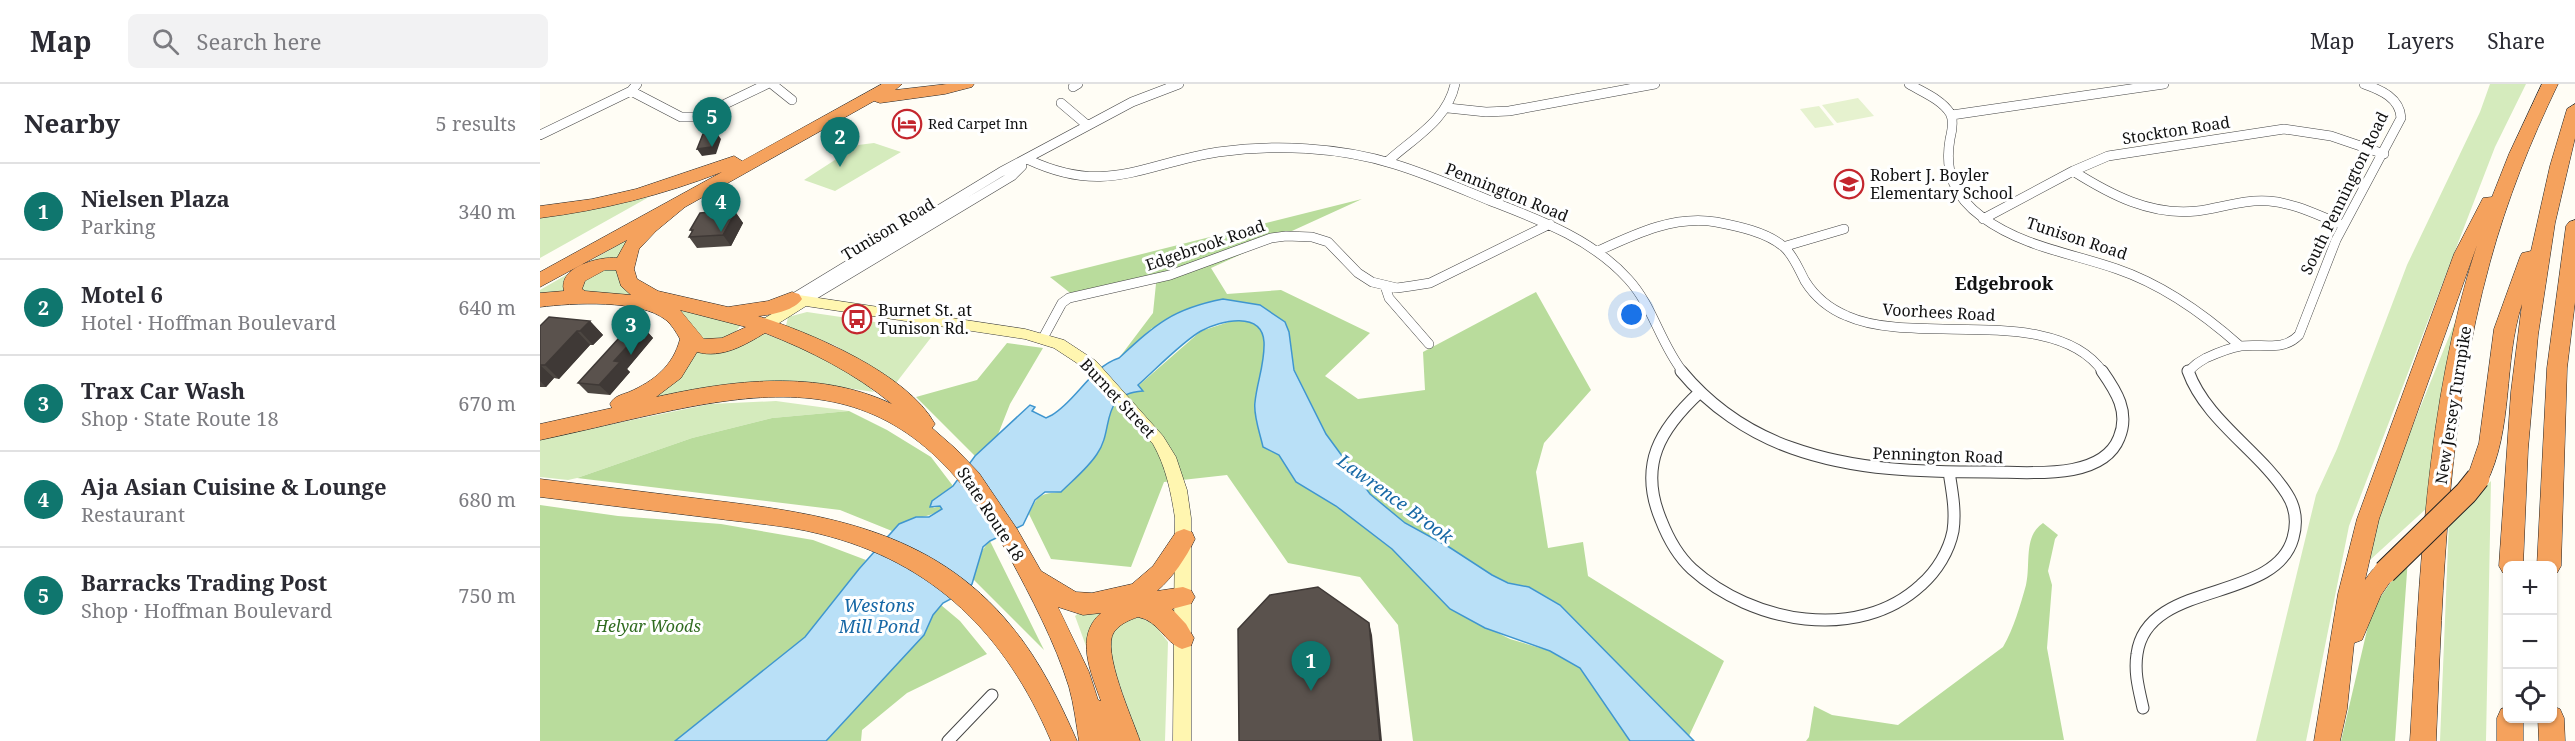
<!DOCTYPE html>
<meta charset="utf-8">
<style>
body{margin:0;font-family:"Noto Serif",serif;background:#f2f2f3;color:#2b2b33}
.controls{position:absolute;right:18px;bottom:18px;display:grid;overflow:hidden;border-radius:9px;box-shadow:0 2px 4px #0004}
.controls button{width:54px;height:54px;display:grid;place-items:center;padding:0;border:0;border-bottom:2px solid #e1e1e2;background:#fff;color:#2b2b33;font:30px sans-serif}
.you{position:absolute;left:1092px;top:231px;width:21px;height:21px;margin:-15px;border:4px solid #fff;border-radius:50%;background:#1a73e8;box-shadow:0 0 0 9px #1a73e833}
.badge{display:grid;place-items:center;width:39px;height:39px;border-radius:50%;background:#0f766e;color:#fff;font-size:20px;font-weight:700}
.pin{position:absolute;translate:-50% -50px;filter:drop-shadow(0 2px 3px #0008)}
.pin::after{content:'';position:absolute;top:32px;width:21px;height:18px;background:inherit;clip-path:polygon(0 0,100% 0,50% 100%)}
.list{margin:0;padding:0;list-style:none}
h2{display:flex;justify-content:space-between;align-items:center;height:78px;margin:0;padding:0 24px;font-size:26px}
h2 small{font-size:20px;font-weight:400;color:#7c7c81}
.list li{display:grid;grid-template-columns:39px 1fr auto;gap:18px;align-items:center;box-sizing:border-box;height:96px;padding:0 24px;border-top:2px solid #e1e1e2}
.list b{display:block;font-size:22px;white-space:nowrap}
.list p{margin:0;font-size:20px;white-space:nowrap;color:#7c7c81}
.list em{font-size:20px;font-style:normal;color:#7c7c81}
.icon{flex:none;width:33px;height:33px;fill:none;stroke:currentColor;stroke-width:2;stroke-linecap:round;stroke-linejoin:round}
.map{position:relative;flex:none;width:2035px;height:657px;overflow:hidden}
header{display:flex;align-items:center;gap:36px;box-sizing:border-box;height:84px;padding:0 30px;background:#fff;border-bottom:2px solid #e1e1e2}
header strong{font-size:28px}
nav{display:flex;gap:33px;margin-inline-start:auto;font-size:21px}
.search{width:420px;height:54px;background:#f2f2f3;display:flex;align-items:center;gap:15px;box-sizing:border-box;padding:0 21px;border-radius:9px;color:#7c7c81;font-size:22px}
main{display:flex}
aside{flex:1;background:#fff}
.map>svg:first-child{display:block}
.green{fill:#d5ebbd}
.forest{fill:#b9dc9c}
.pitch{fill:#e6f2cf}
.water{fill:#b9e0f7;stroke:#3f96cf;stroke-width:1.5}
.lines{fill:none;stroke-linecap:round;stroke-linejoin:round}
.street-far1-casing{stroke:#444;stroke-width:10}
.street-casing{stroke:#444;stroke-width:13}
.secondary-casing{stroke:#333;stroke-width:1}
.highway-casing{stroke:#222;stroke-width:1}
.street-far1{stroke:#fff;stroke-width:9}
.street{stroke:#fff;stroke-width:11}
.secondary{fill:#fff6b0;fill-rule:evenodd}
.highway{fill:#f5a25d;fill-rule:evenodd}
.highway-bridge-casing{stroke:#222;stroke-width:25;stroke-linecap:butt}
.highway-bridge{stroke:#f5a25d;stroke-width:23}
.wall{fill:#4d4742}
.shaded-wall{fill:#3f3936}
.building{fill:#5a524d;stroke:#3f3936;stroke-width:1.5}
.labels{text-anchor:middle;stroke-width:6;stroke-linejoin:round;paint-order:stroke}
.far-poi-label{font-size:14px;fill:#111;stroke:#fff;text-anchor:start}
.street-label{font-size:16px;fill:#111;stroke:#fff}
.poi-label{font-size:16px;fill:#111;stroke:#fff;text-anchor:start}
.park-label{font-size:16px;font-style:italic;fill:#2f6b1f;stroke:#fff}
.neighbourhood-label{font-size:18px;font-weight:bold;fill:#111;stroke:#fff}
.water-label{font-size:18px;font-style:italic;fill:#1768a6;stroke:#fff}
</style>
<header>
<strong>Map</strong>
<div class="search"><svg class="icon" aria-label="search" viewBox="0 0 24 24"><circle cx="10" cy="10" r="6"/><path d="M15 15l6 6"/></svg>Search here</div>
<nav><a>Map</a><a>Layers</a><a>Share</a></nav>
</header>
<main>
<aside>
<h2>Nearby<small>5 results</small></h2>
<ul class="list">
<li><span class="badge">1</span><div><b>Nielsen Plaza</b><p>Parking</p></div><em>340 m</em></li>
<li><span class="badge">2</span><div><b>Motel 6</b><p>Hotel · Hoffman Boulevard</p></div><em>640 m</em></li>
<li><span class="badge">3</span><div><b>Trax Car Wash</b><p>Shop · State Route 18</p></div><em>670 m</em></li>
<li><span class="badge">4</span><div><b>Aja Asian Cuisine &amp; Lounge</b><p>Restaurant</p></div><em>680 m</em></li>
<li><span class="badge">5</span><div><b>Barracks Trading Post</b><p>Shop · Hoffman Boulevard</p></div><em>750 m</em></li>
</ul>
</aside>
<div class="map">
<svg width="2035" height="657" viewBox="0 0 2035 657">
<rect width="100%" height="100%" fill="#fffdf5"/>
<path class="green" d="M 1950,0 L 1986,0 L 1955,63 L 1809,442 L 1766,657 L 1716,657 L 1776,411 L 1797,365 L 1867,181 L 1940,28 Z
M 334,59 L 361,68 L 295,107 L 264,96 L 318,61 Z
M 109,113 L 0,174 L 0,133 L 48,126 Z
M 99,149 L 80,176 L 75,176 L 27,209 L 0,212 L 0,206 Z
M 76,185 L 97,214 L 43,209 L 38,200 L 56,186 Z
M 131,223 L 192,237 L 200,242 C 192,255 179,257 165,258 Z
M 267,228 L 396,247 L 356,299 L 296,262 L 246,242 L 248,233 Z
M 1915,238 L 1888,423 L 1830,476 L 1842,417 Z
M 220,248 C 257,262 307,278 334,308 L 258,297 L 189,300 L 76,324 L 157,267 Z
M 236,317 L 309,327 L 232,334 L 152,354 L 37,394 L 28,396 L 0,393 L 0,355 L 170,320 Z
M 1951,397 L 1946,657 L 1900,657 L 1909,438 Z
M 570,524 L 554,540 L 546,562 L 535,532 L 539,529 Z
M 597,532 L 614,540 L 628,558 L 625,657 L 599,657 L 566,561 L 574,540 Z"/>
<path class="forest" d="M 822,115 L 671,184 L 687,210 L 741,206 L 830,249 L 785,292 L 818,315 L 885,306 L 883,268 L 996,208 L 1051,306 L 1004,359 L 996,388 L 1008,464 L 1043,458 L 1048,492 L 1184,577 L 1149,652 L 1102,606 L 1020,521 L 990,503 L 968,499 L 952,491 L 909,463 L 865,439 L 830,410 L 786,350 L 754,285 L 749,248 L 745,238 L 720,221 L 612,244 L 579,274 L 613,229 L 617,190 L 534,212 L 510,193 Z
M 698,235 C 704,237 711,237 716,240 C 737,253 714,303 715,321 C 716,335 720,350 723,363 L 739,371 L 756,398 L 796,422 L 852,465 L 910,525 L 970,555 L 1010,567 L 1040,584 L 1090,657 L 873,657 L 858,541 L 820,493 L 748,479 L 687,391 L 624,398 L 591,483 L 511,475 L 489,430 C 498,410 500,410 521,408 C 533,396 548,384 557,370 C 575,345 557,311 602,306 L 598,302 L 661,247 Z
M 467,259 L 503,264 L 470,320 L 457,353 L 435,372 L 376,313 L 437,296 Z
M 309,327 L 347,346 L 391,373 L 413,402 L 393,424 L 401,422 L 402,425 C 386,436 367,432 352,447 L 300,426 L 37,394 L 152,354 L 232,334 Z
M 0,421 L 78,432 L 181,440 L 273,456 L 326,476 L 265,553 L 135,657 L 0,657 Z
M 1503,439 L 1518,451 L 1515,455 L 1508,487 L 1512,501 L 1507,564 L 1524,656 L 1266,657 L 1269,653 L 1274,622 L 1292,631 L 1358,641 L 1463,563 C 1474,544 1480,522 1486,501 C 1491,480 1483,452 1503,439 Z
M 450,457 L 504,566 L 433,495 C 438,480 438,468 450,457 Z
M 1868,474 L 1855,657 L 1801,657 L 1832,525 Z
M 401,521 L 420,537 L 447,570 L 367,609 L 322,646 L 321,657 L 286,657 L 384,551 L 393,531 Z"/>
<path class="pitch" d="M 1318,14 L 1334,32 L 1297,39 L 1282,21 Z
M 1279,22 L 1294,41 L 1275,44 L 1260,25 Z"/>
<path class="water" d="M 683,215 L 720,221 L 745,238 L 749,248 L 754,286 L 786,350 L 830,410 L 865,439 L 909,463 L 952,491 L 968,499 L 989,503 L 1020,521 L 1154,657 L 1090,657 L 1040,584 L 1010,567 L 945,544 L 910,525 L 852,465 L 796,422 L 756,398 L 739,371 L 723,363 C 720,349 713,331 715,318 C 717,298 725,279 724,258 C 722,227 681,236 661,247 C 643,257 614,287 598,301 L 603,307 C 558,310 575,345 557,370 C 548,384 533,396 521,408 L 505,408 L 495,416 L 483,441 L 450,457 L 443,463 L 432,500 L 422,509 L 403,519 L 393,531 L 384,551 L 286,657 L 135,657 L 265,553 L 319,485 L 359,440 L 376,433 L 389,433 L 402,425 L 400,422 L 390,423 L 392,417 L 413,402 L 435,372 L 490,321 L 495,323 L 492,327 L 506,334 L 512,331 C 536,317 551,283 579,274 C 616,240 632,225 683,215 Z"/>
<g class="lines">
<g class="street-far1-casing">
<path id="street-far1" d="M 232,0 L 252,16
M 1369,0 C 1382,8 1401,15 1410,29 C 1414,36 1412,47 1410,55 C 1404,89 1415,113 1442,133 C 1483,163 1531,169 1577,185 C 1624,201 1664,230 1700,262
M 533,3 L 538,0
M 91,7 L 141,33 L 158,33 L 227,0
M 521,19 L 547,41
M 908,24 L 946,28 L 969,27 L 1115,0
M 1412,31 L 1624,0
M 0,51 L 91,7 L 97,0
M 489,76 C 567,112 602,80 678,68 C 735,60 799,63 854,80 C 887,90 919,104 951,117 C 1000,136 1052,155 1088,195 C 1113,222 1120,259 1143,288
M 847,78 C 873,54 907,37 915,0
M 1533,87 C 1571,111 1611,132 1657,127 C 1681,124 1704,115 1729,117 C 1755,119 1779,132 1803,141
M 1443,135 L 1533,87 L 1568,72 L 1744,45 L 1791,52 L 1844,70
M 1246,162 L 1304,145
M 1058,167 C 1095,150 1134,131 1176,138 C 1197,142 1227,148 1244,163 C 1254,172 1259,186 1265,197 C 1275,213 1290,225 1307,232 C 1376,263 1515,219 1563,288
M 845,202 L 849,214 L 889,260
M 252,215 L 461,88 L 592,18 L 639,0
M 264,217 L 472,92 L 482,82
M 503,254 L 522,219 L 529,214 L 630,191 L 731,154 L 746,152 L 772,153 L 788,158 L 818,189 L 832,198 L 857,204 L 871,202 L 890,199 L 1010,140
M 1649,288 C 1652,282 1659,278 1666,274 C 1677,269 1689,264 1701,262 C 1722,259 1743,268 1759,251 L 1796,156 L 1861,34 C 1860,14 1841,6 1824,0"/>
</g>
<g class="street-casing">
<path id="street" d="M 1141,287 C 1170,322 1209,349 1252,364 C 1316,387 1383,388 1450,388 C 1488,388 1562,397 1579,354 C 1590,328 1576,307 1562,287
M 1160,308 C 1120,345 1098,381 1121,436 C 1128,454 1138,472 1152,485 C 1212,539 1318,559 1381,501 C 1397,487 1409,467 1413,447 C 1416,427 1412,407 1409,388
M 1603,624 C 1599,606 1594,589 1597,570 C 1607,495 1735,520 1753,454 C 1757,440 1756,424 1747,410 C 1720,367 1666,337 1648,287
M 408,657 L 452,611"/>
</g>
<g class="secondary-casing">
<path id="secondary" d="M 252,210 L 485,245 L 524,256 L 556,277 L 623,352 L 636,373 L 647,406 L 651,434 L 651,657 L 633,657 L 635,434 C 631,408 626,383 613,360 L 546,285 L 514,264 L 485,255 L 266,222 L 228,246 L 218,246 L 216,242 L 218,238 L 250,219 L 245,215 Z"/>
</g>
<g class="highway-casing">
<path id="highway" d="M 342,0 L 362,0 L 355,6 L 407,0 L 434,0 L 432,3 L 405,10 L 340,19 L 334,17 L 145,123 L 116,147 L 99,165 L 94,185 L 97,195 L 118,207 L 188,223 L 228,217 L 252,208 L 259,210 L 262,215 C 254,227 231,231 218,232 C 271,249 367,289 395,340 L 392,344 L 416,365 L 439,389 L 477,445 L 501,487 L 536,508 L 552,509 L 592,500 L 613,482 L 636,448 L 644,445 L 652,448 L 655,455 C 646,474 633,493 617,507 L 643,503 L 651,506 L 655,513 L 651,520 L 632,525 L 646,540 L 654,554 L 651,562 L 642,565 C 624,558 619,537 598,533 C 589,536 580,540 574,548 C 561,566 593,636 600,657 L 539,657 C 536,639 534,621 529,603 C 515,558 491,513 469,472 C 347,248 203,313 0,356 L 0,340 L 72,324 L 70,320 C 74,312 81,311 89,308 C 114,297 133,282 140,255 C 136,248 132,241 126,236 C 100,215 32,219 0,223 L 0,209 L 24,207 C 17,183 60,172 77,174 L 87,156 L 0,203 L 0,188 L 182,88 C 123,111 63,126 0,134 L 0,122 L 52,115 L 96,105 L 194,72 L 202,77 ZM 65,186 L 76,186 L 81,202 L 91,211 L 45,207 L 42,205 L 45,197 ZM 140,226 L 206,243 L 182,254 L 164,255 ZM 225,249 C 271,267 314,289 352,320 C 278,285 192,296 116,313 L 141,294 L 157,268 C 182,275 205,261 225,249 ZM 518,523 L 543,531 L 561,529 C 534,552 551,589 561,617 L 558,616 L 549,588 Z
M 2002,0 L 2018,0 C 1990,58 1967,116 1950,178 C 1907,334 1903,497 1896,657 L 1870,657 C 1880,492 1885,320 1937,161 L 1839,435 L 1825,496 C 1833,485 1838,476 1853,481 L 1857,488 L 1841,511 L 1822,556 L 1814,559 L 1807,625 L 1800,657 L 1774,657 L 1798,510 L 1817,435 L 1914,170 L 1943,114 L 1952,113 L 1969,70 Z
M 2035,20 L 2035,54 L 2015,139 L 1998,251 L 1988,365 L 1983,482 L 1968,482 L 1968,491 L 1963,489 L 1959,482 L 1971,308 L 1982,220 C 1963,278 1974,345 1946,400 L 1938,403 L 1930,400 L 1927,394 L 1939,359 L 1954,245 L 1980,173 L 1982,169 L 1991,167 L 2010,82 L 2027,25 Z
M 2035,136 L 2035,218 L 2027,284 L 2021,482 L 2017,489 L 2012,491 L 2012,482 L 1997,482 L 2007,284 L 2026,142 L 2029,138 Z
M 0,395 C 54,402 108,408 162,415 C 280,429 392,444 472,543 C 500,577 519,616 537,657 L 511,657 C 466,551 394,478 280,450 C 245,441 208,439 172,434 C 115,427 57,420 0,413 Z
M 2012,622 L 2020,625 L 2024,634 L 2025,657 L 1999,657 L 1998,634 L 2012,634 Z
M 1968,623 L 1968,634 L 1983,634 L 1983,657 L 1957,657 L 1957,634 L 1961,625 Z"/>
</g>
<use href="#street-far1" class="street-far1"/>
<use href="#street" class="street"/>
<use href="#secondary" class="secondary"/>
<use href="#highway" class="highway"/>
<g class="highway-bridge-casing">
<path id="highway-bridge" d="M 1845,488 L 1926,409 L 1938,394"/>
</g>
<use href="#highway-bridge" class="highway-bridge"/>
</g>
<path class="wall" d="M 194,126 L 203,139 L 191,162 L 157,164 L 149,153 L 152,148 L 150,146 Z
M 50,237 L 63,251 L 53,261 L 50,261 L 19,295 L 14,294 L 6,303 L 0,303 L 0,242 Z
M 104,244 L 113,254 L 87,285 L 90,288 L 70,311 L 48,309 L 38,299 Z"/>
<path class="shaded-wall" d="M 176,48 L 181,55 L 176,70 L 162,72 L 157,65 Z
M 194,126 L 203,139 L 191,162 L 183,151 Z
M 50,237 L 63,251 L 53,261 L 40,247 Z
M 104,244 L 113,254 L 87,285 L 90,288 L 70,311 L 59,301 L 74,277 Z
M 37,247 L 50,261 L 19,295 L 5,281 Z
M 0,281 L 14,294 L 6,303 L 0,297 Z
M 829,539 L 832,551 L 842,657 L 840,657 Z"/>
<path class="building" d="M 176,48 L 171,63 L 157,65 L 163,50 Z
M 194,126 L 193,129 L 195,129 L 183,151 L 149,153 L 153,146 L 150,146 L 160,129 Z
M 9,233 L 50,237 L 40,247 L 37,247 L 5,281 L 0,281 L 0,242 Z
M 89,243 L 104,244 L 74,277 L 80,278 L 59,301 L 38,299 Z
M 778,503 L 829,539 L 840,657 L 699,657 L 698,545 L 730,511 Z"/>
<defs>
<g id="hotel-ring" transform="scale(1.5)"><circle r="9.5" fill="#fff" stroke="#c4262e" stroke-width="1.5"/><path d="M-6-4.5h1.5V1H6V5H4.5V3h-9V5H-6ZM-4 0a1.8 1.8 0 1 1 3.6 0ZM.5 0V-2.5h3Q6-2.5 6 0Z" fill="#c4262e"/></g>
<g id="school-ring" transform="scale(1.5)"><circle r="9.5" fill="#fff" stroke="#c4262e" stroke-width="1.5"/><path d="M0-5L7-2L0 1L-7-2ZM-4 1L0 2.5L4 1V4Q0 6-4 4Z" fill="#c4262e"/></g>
<g id="bus-ring" transform="scale(1.5)"><circle r="9.5" fill="#fff" stroke="#c4262e" stroke-width="1.5"/><path d="M-5-6H5V4H4V6H2V4H-2V6H-4V4H-5ZM-3.5-4V0h7V-4ZM-3.5 1.2v1.5H-2V1.2ZM2 1.2v1.5H3.5V1.2Z" fill="#c4262e"/></g>
</defs>
<g fill-rule="evenodd">
<use href="#hotel-ring" x="367" y="40"/>
<use href="#school-ring" x="1309" y="100"/>
<use href="#bus-ring" x="317" y="235"/>
</g>
<g class="labels">
<g class="far-poi-label">
<text x="388" y="45">Red Carpet Inn</text>
</g>
<g class="street-label">
<text transform="translate(1636 46) rotate(-9)" y="6">Stockton Road</text>
<text transform="translate(967 108) rotate(22)" y="6">Pennington Road</text>
<text transform="translate(1804 109) rotate(-64)" y="6">South Pennington Road</text>
<text transform="translate(348 145) rotate(-31)" y="6">Tunison Road</text>
<text transform="translate(1537 154) rotate(18)" y="6">Tunison Road</text>
<text transform="translate(665 161) rotate(-19)" y="6">Edgebrook Road</text>
<text transform="translate(1399 228) rotate(3)" y="6">Voorhees Road</text>
<text transform="translate(578 314) rotate(47)" y="6">Burnet Street</text>
<text transform="translate(1913 321) rotate(-81)" y="6">New Jersey Turnpike</text>
<text transform="translate(1398 371) rotate(2)" y="6">Pennington Road</text>
<text transform="translate(451 430) rotate(57)" y="6">State Route 18</text>
</g>
<g class="poi-label">
<text x="1330" y="97">Robert J. Boyler<tspan x="1330" dy="18">Elementary School</tspan></text>
<text x="338" y="232">Burnet St. at<tspan x="338" dy="18">Tunison Rd.</tspan></text>
</g>
<g class="park-label">
<text x="108" y="548">Helyar Woods</text>
</g>
<g class="neighbourhood-label">
<text x="1464" y="206">Edgebrook</text>
</g>
<g class="water-label">
<text transform="translate(855 415) rotate(36)" y="6">Lawrence Brook</text>
<text x="339" y="528">Westons<tspan x="339" dy="21">Mill Pond</tspan></text>
</g>
</g>
</svg>
<div class="controls">
<button>+</button>
<button>−</button>
<button><svg class="icon" aria-label="locate" viewBox="0 0 24 24"><circle cx="12" cy="12" r="6"/><path d="M12 2v4M12 18v4M2 12h4M18 12h4"/></svg></button>
</div>
<div class="you"></div>
<div class="pin badge" style="left:771px;top:607px">1</div>
<div class="pin badge" style="left:300px;top:83px">2</div>
<div class="pin badge" style="left:91px;top:271px">3</div>
<div class="pin badge" style="left:181px;top:148px">4</div>
<div class="pin badge" style="left:172px;top:63px">5</div>
</div>
</main>
